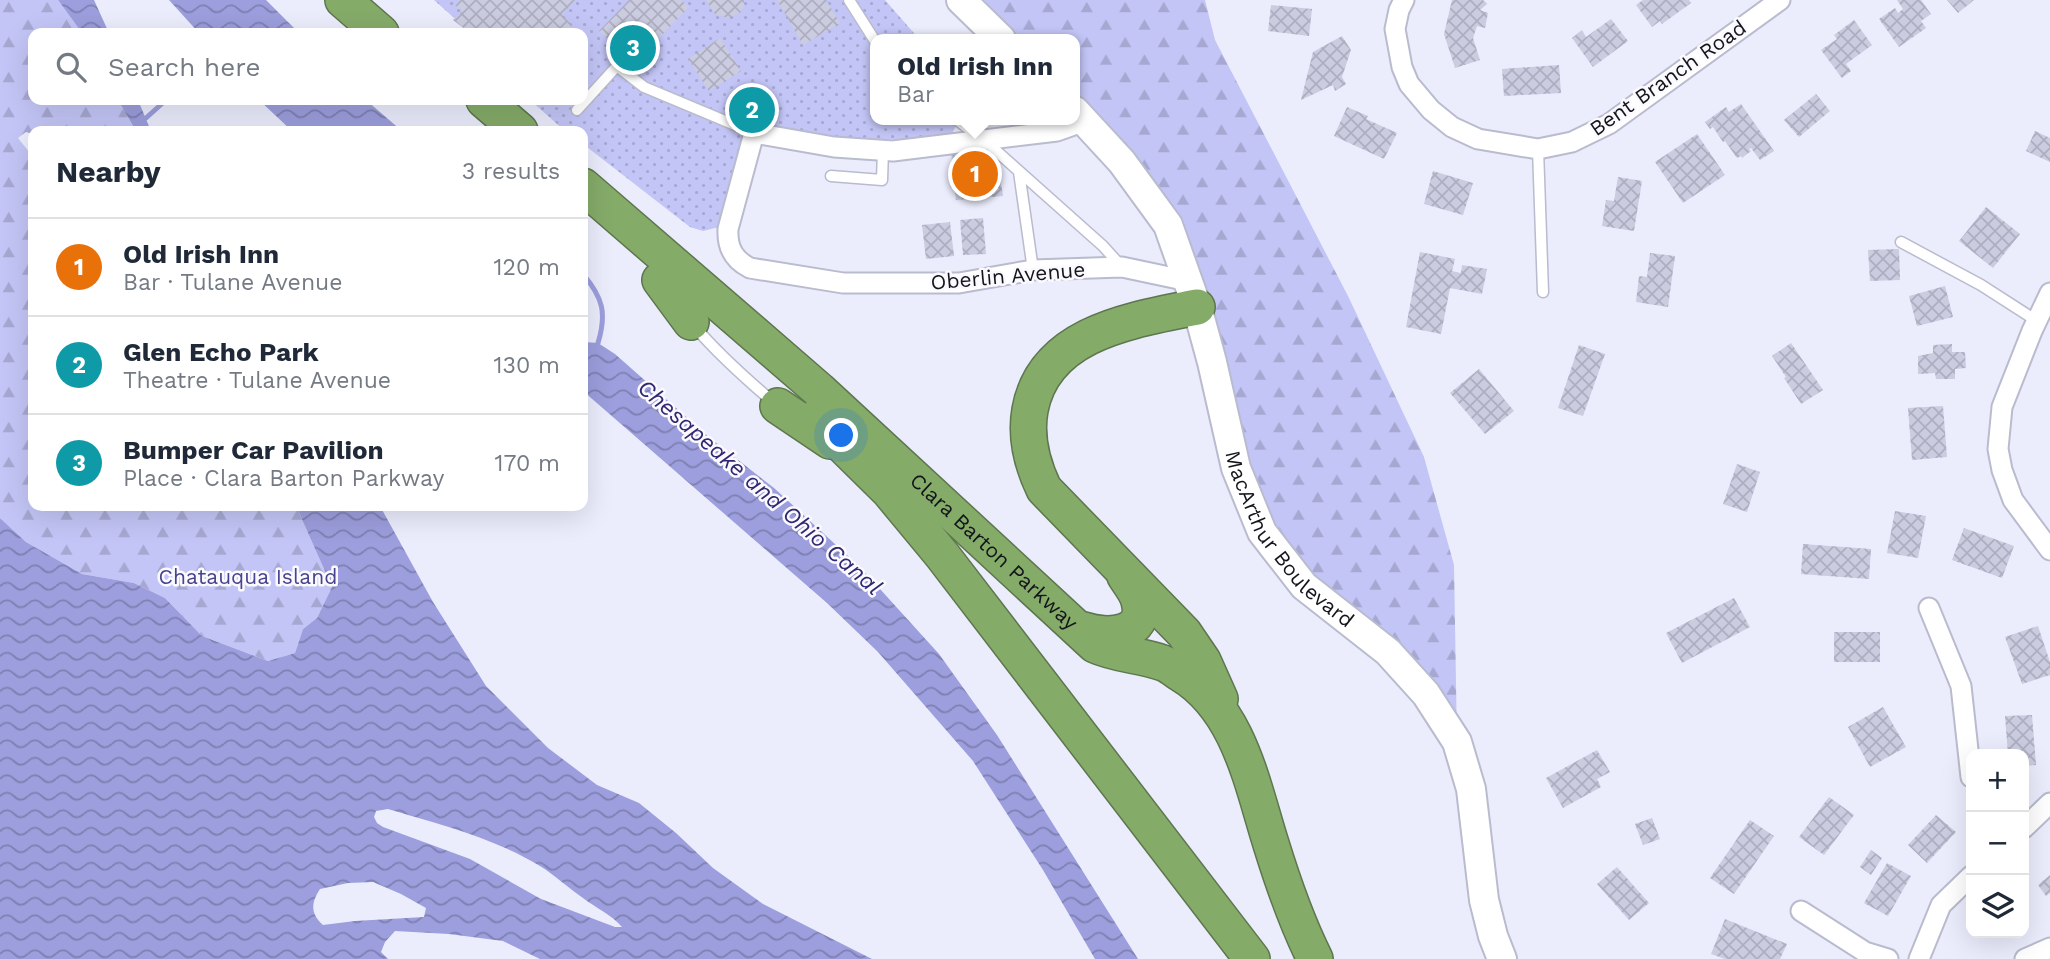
<!DOCTYPE html>
<meta charset="utf-8">
<style>
body{margin:0;font-family:"Work Sans",sans-serif;background:#f6f6f7;color:#1f2937}
.controls{position:absolute;right:21px;bottom:21px;display:grid;overflow:hidden;border-radius:14px;box-shadow:0 7px 28px #0002}
.controls button{width:63px;height:63px;display:grid;place-items:center;padding:0;border:0;border-bottom:2px solid #e0e1e3;background:#fff;color:#1f2937;font:35px sans-serif}
.you{position:absolute;left:842px;top:436px;width:24px;height:24px;margin:-18px;border:5px solid #fff;border-radius:50%;background:#1a73e8;box-shadow:0 0 0 10px #1a73e833}
.badge{display:grid;place-items:center;width:46px;height:46px;border-radius:50%;background:#578b23;color:#fff;font-size:23px;font-weight:700}
.pin{position:absolute;translate:-50% -50%;border:4px solid #fff;box-shadow:0 2px 7px #0006}
.popup{position:absolute;left:870px;top:34px;width:210px;height:91px;box-sizing:border-box;display:grid;place-content:center;border-radius:14px;background:#fff;filter:drop-shadow(0 2px 5px #0005);font-size:23px;white-space:nowrap;color:#747a83}
.popup b{font-size:26px;color:#1f2937}
.popup::after{content:'';position:absolute;left:50%;top:100%;margin-left:-14px;border:14px solid transparent;border-top-color:#fff}
.list{margin:0;padding:0;list-style:none}
h2{display:flex;justify-content:space-between;align-items:center;height:91px;margin:0;padding:0 28px;font-size:30px}
h2 small{font-size:23px;font-weight:400;color:#747a83}
.list li{display:grid;grid-template-columns:46px 1fr auto;gap:21px;align-items:center;box-sizing:border-box;height:98px;padding:0 28px;border-top:2px solid #e0e1e3}
.list b{display:block;font-size:26px;white-space:nowrap}
.list p{margin:0;font-size:23px;white-space:nowrap;color:#747a83}
.list em{font-size:23px;font-style:normal;color:#747a83}
.icon{flex:none;width:38px;height:38px;fill:none;stroke:currentColor;stroke-width:2;stroke-linecap:round;stroke-linejoin:round}
.map{position:relative;flex:none;width:2050px;height:959px;overflow:hidden}
.search{position:absolute;background:#fff;box-shadow:0 7px 28px #0002;left:28px;top:28px;width:560px;height:77px;display:flex;align-items:center;gap:18px;box-sizing:border-box;padding:0 24px;border-radius:14px;color:#747a83;font-size:26px}
.panel{position:absolute;background:#fff;box-shadow:0 7px 28px #0002;left:28px;top:126px;width:560px;height:385px;border-radius:14px}
.map>svg:first-child{display:block}
.forest{fill:url(#forest-firs)}
.park{fill:url(#park-dots)}
.water{fill:url(#water-waves);fill-rule:evenodd}
.lines{fill:none;stroke-linecap:round;stroke-linejoin:round}
.stream{stroke:#9c9edd;stroke-width:5}
.building{fill:url(#building-cross-hatch)}
.lane-casing{stroke:#b9bbce;stroke-width:13}
.street-casing{stroke:#b9bbce;stroke-width:23}
.secondary-casing{stroke:#b9bbce;stroke-width:32}
.highway-casing{stroke:#5d764e;stroke-width:38}
.lane{stroke:#fff;stroke-width:10}
.street{stroke:#fff;stroke-width:19}
.secondary{stroke:#fff;stroke-width:28}
.highway{stroke:#85ab69;stroke-width:35}
.labels{text-anchor:middle;stroke-width:5;stroke-linejoin:round;paint-order:stroke}
.street-label{font-size:21px;fill:#14151b;stroke:#fafafe}
.park-label{font-size:21px;fill:#48438f;stroke:#fafafe}
.water-label{font-size:23px;font-style:italic;fill:#312871;stroke:#fafafe}
</style>
<div class="map">
<svg width="2050" height="959" viewBox="0 0 2050 959">
<defs>
<pattern id="forest-firs" width="22" height="20" patternUnits="userSpaceOnUse" patternTransform="scale(1.75)"><rect width="22" height="20" fill="#c3c5f6"/><path d="M5 1l3.5 6h-7zM16 11l3.5 6h-7z" fill="#a7a8d2"/></pattern>
<pattern id="park-dots" width="8" height="8" patternUnits="userSpaceOnUse" patternTransform="scale(1.75)"><rect width="8" height="8" fill="#c3c5f6"/><path d="M2 2h.1M6 6h.1" fill="none" stroke="#a7a8d2" stroke-width="1.8" stroke-linecap="round"/></pattern>
<pattern id="water-waves" width="16" height="10" patternUnits="userSpaceOnUse" patternTransform="scale(1.75)"><rect width="16" height="10" fill="#9c9edd"/><path d="M0 5q4-4 8 0t8 0" fill="none" stroke="#7e80b2"/></pattern>
<pattern id="building-cross-hatch" width="8" height="8" patternUnits="userSpaceOnUse" patternTransform="scale(1.75)"><rect width="8" height="8" fill="#cbcce0"/><path d="M0 0l8 8M0 8l8-8" fill="none" stroke="#adaec0"/></pattern>
</defs>
<rect width="100%" height="100%" fill="#ebecfc"/>
<path class="forest" d="M 0,0 L 58,0 L 82,33 L 33,33 L 33,100 L 118,100 L 136,131 L 33,131 L 33,134 L 26,132 L 18,138 L 33,157 L 33,506 L 296,506 L 332,587 L 317,618 L 303,629 L 295,653 L 268,661 L 202,636 L 165,598 L 134,583 L 82,574 L 26,542 L 0,518 Z
M 961,0 L 1205,0 L 1215,40 L 1348,296 L 1424,457 L 1454,565 L 1457,742 L 1262,532 L 1168,225 L 1075,111 L 1075,39 L 1001,39 Z"/>
<path class="park" d="M 434,0 L 885,0 L 919,39 L 875,39 L 875,120 L 958,120 L 951,137 C 879,143 820,138 750,121 L 719,227 L 703,231 L 690,227 L 583,144 L 583,131 L 565,131 L 530,100 L 583,100 L 583,33 L 471,33 Z"/>
<path class="water" d="M 58,0 L 94,0 L 109,33 L 82,33 Z
M 169,0 L 266,0 L 299,33 L 199,33 Z
M 118,100 L 138,100 L 151,131 L 136,131 Z
M 259,100 L 366,100 L 402,131 L 292,131 Z
M 584,342 L 598,343 L 615,354 L 710,438 L 774,488 L 860,567 L 939,654 L 997,735 L 1138,959 L 1095,959 L 1043,870 L 973,761 L 878,652 L 827,603 L 583,391 L 583,343 Z
M 296,506 L 380,506 L 433,602 L 486,686 L 548,748 L 597,785 L 639,803 L 676,833 L 713,868 L 763,904 L 872,959 L 540,959 L 503,941 L 449,934 L 395,931 L 385,942 L 381,952 L 388,959 L 0,959 L 0,518 L 26,542 L 82,574 L 134,583 L 165,598 L 202,636 L 268,661 L 295,653 L 303,629 L 317,618 L 332,587 ZM 388,809 C 439,824 494,838 540,866 C 555,875 568,888 583,898 C 596,908 612,915 622,927 L 615,927 L 541,899 L 470,859 L 383,827 L 377,823 L 374,817 L 376,811 ZM 373,882 L 401,894 L 426,908 L 424,917 L 355,921 L 323,925 C 310,913 311,903 320,889 L 348,883 Z"/>
<g class="lines">
<path class="stream" d="M 146,118 L 166,100
M 583,274 C 603,298 607,313 598,343"/>
</g>
<path class="building" d="M 460,0 L 575,0 L 562,15 L 572,25 L 567,31 L 570,33 L 470,33 L 453,20 L 462,11 L 455,5 Z
M 629,0 L 681,0 L 689,7 L 634,64 L 599,31 Z
M 706,0 L 744,0 L 744,6 L 740,13 L 728,18 L 715,14 Z
M 777,0 L 826,0 L 840,23 L 803,45 Z
M 1452,0 L 1483,0 L 1487,4 L 1480,10 L 1488,13 L 1485,28 L 1477,26 L 1473,38 L 1480,60 L 1455,68 L 1444,34 Z
M 1643,0 L 1689,0 L 1691,3 L 1662,24 L 1660,21 L 1652,27 L 1636,5 Z
M 1897,0 L 1921,0 L 1931,14 L 1921,21 L 1926,28 L 1899,47 L 1879,19 L 1895,8 L 1898,13 L 1903,9 Z
M 1947,0 L 1974,0 L 1958,13 Z
M 1271,5 L 1312,9 L 1309,36 L 1268,31 Z
M 1611,19 L 1628,41 L 1593,67 L 1572,38 L 1582,30 L 1586,37 Z
M 1854,20 L 1872,45 L 1846,64 L 1851,71 L 1842,78 L 1821,50 L 1837,39 L 1834,35 Z
M 1342,36 L 1351,50 L 1342,77 L 1346,84 L 1335,91 L 1333,85 L 1301,100 L 1313,52 Z
M 720,38 L 741,71 L 709,91 L 688,59 Z
M 1559,65 L 1561,93 L 1504,96 L 1502,69 Z
M 1816,94 L 1830,111 L 1799,137 L 1784,120 Z
M 1741,104 L 1774,151 L 1760,160 L 1751,148 L 1749,149 L 1751,151 L 1742,158 L 1741,156 L 1737,158 L 1725,141 L 1723,142 L 1713,127 L 1710,129 L 1705,122 L 1726,107 L 1729,112 Z
M 1347,107 L 1368,116 L 1366,119 L 1397,133 L 1384,159 L 1334,136 Z
M 2035,131 L 2050,138 L 2050,162 L 2026,151 Z
M 1697,134 L 1725,175 L 1683,203 L 1655,162 Z
M 979,149 L 983,162 L 991,166 L 1001,183 L 1003,196 L 956,200 L 951,151 Z
M 1433,171 L 1473,183 L 1463,215 L 1424,204 Z
M 1618,177 L 1642,181 L 1634,231 L 1602,226 L 1606,200 L 1614,201 Z
M 1986,207 L 2020,234 L 1993,268 L 1959,241 Z
M 983,218 L 986,254 L 963,255 L 960,220 Z
M 950,222 L 954,256 L 926,259 L 922,225 Z
M 1899,249 L 1900,280 L 1870,281 L 1868,250 Z
M 1420,252 L 1455,259 L 1452,271 L 1461,273 L 1462,265 L 1487,269 L 1482,294 L 1450,288 L 1441,334 L 1406,327 Z
M 1650,253 L 1675,256 L 1668,307 L 1636,302 L 1639,276 L 1647,277 Z
M 1945,286 L 1953,317 L 1917,326 L 1909,296 Z
M 1791,343 L 1823,390 L 1801,404 L 1784,378 L 1786,377 L 1772,356 Z
M 1952,344 L 1952,352 L 1965,352 L 1966,368 L 1955,369 L 1955,379 L 1936,379 L 1935,373 L 1918,374 L 1918,356 L 1933,353 L 1933,345 Z
M 1579,345 L 1605,354 L 1583,416 L 1558,408 Z
M 1479,369 L 1514,411 L 1485,434 L 1450,393 Z
M 1943,406 L 1947,457 L 1912,460 L 1908,408 Z
M 1737,464 L 1760,472 L 1747,512 L 1723,504 Z
M 1895,511 L 1926,516 L 1918,558 L 1887,553 Z
M 1964,528 L 2014,546 L 2002,578 L 1952,560 Z
M 1803,544 L 1871,549 L 1869,579 L 1801,574 Z
M 1734,598 L 1750,627 L 1682,663 L 1666,633 Z
M 2038,626 L 2050,662 L 2050,675 L 2022,684 L 2005,637 Z
M 1834,632 L 1880,632 L 1880,662 L 1834,662 Z
M 1883,707 L 1906,747 L 1870,767 L 1848,727 Z
M 2032,715 L 2036,765 L 2024,766 L 2024,754 L 2008,754 L 2005,716 Z
M 1597,750 L 1610,772 L 1597,779 L 1601,787 L 1563,808 L 1546,778 Z
M 1829,797 L 1854,815 L 1824,855 L 1799,837 Z
M 1936,815 L 1956,832 L 1927,863 L 1908,845 Z
M 1652,818 L 1660,839 L 1643,845 L 1635,824 Z
M 1750,820 L 1774,836 L 1734,894 L 1710,878 Z
M 1871,850 L 1882,858 L 1871,875 L 1860,867 Z
M 1887,863 L 1911,876 L 1888,916 L 1864,903 Z
M 1617,867 L 1649,903 L 1629,920 L 1597,884 Z
M 2050,875 L 2050,893 L 2046,896 L 2038,885 Z
M 1725,919 L 1787,944 L 1780,959 L 1725,959 L 1711,954 Z"/>
<g class="lines">
<g class="lane-casing">
<path id="lane" d="M 849,0 L 875,41
M 577,110 L 617,66 L 644,87 L 754,133
M 957,120 L 984,140 L 1103,246 L 1121,266
M 1538,149 L 1543,292
M 1019,172 L 1033,270
M 831,176 L 882,180 L 883,150
M 1901,242 L 1981,285 L 2037,321
M 696,328 C 719,355 745,378 773,402"/>
</g>
<g class="street-casing">
<path id="street" d="M 1404,0 L 1399,10 L 1395,29 L 1402,67 L 1409,84 L 1431,110 L 1452,127 L 1478,139 L 1538,149 L 1572,142 L 1609,124 L 1780,0
M 1085,121 L 1057,131 L 893,151 L 834,147 L 754,133 L 728,229 C 727,248 734,260 750,268 L 843,283 L 959,283 L 1033,270 L 1122,267 L 1188,281
M 2050,293 L 2032,331 L 2002,407 L 1998,449 L 2002,470 L 2013,500 L 2050,550
M 1929,608 L 1961,686 L 1971,777
M 2024,828 L 2050,803
M 1801,911 L 1865,952 L 1888,959
M 1919,959 L 1941,905 L 1971,876
M 2025,959 L 2050,948"/>
</g>
<g class="secondary-casing">
<g id="secondary">
<path d="M 961,0 L 1001,39"/>
<path id="s1" d="M 1075,111 L 1122,162 L 1168,225 L 1197,307 L 1212,362 L 1236,468 L 1262,532 L 1304,586 L 1388,652 L 1426,694 L 1457,742 L 1471,789 L 1484,900 L 1493,936 L 1502,959"/>
</g>
</g>
<g class="highway-casing">
<g id="highway">
<path d="M 343,0 L 381,33"/>
<path d="M 484,100 L 520,131"/>
<path id="s2" d="M 583,186 L 819,390 L 1095,645 C 1117,655 1141,655 1163,663 C 1169,665 1175,670 1181,674 C 1239,709 1252,784 1271,844 C 1283,883 1297,923 1315,959"/>
<path d="M 660,280 L 691,322"/>
<path d="M 1197,307 C 1133,320 1044,332 1030,410 C 1025,438 1032,464 1044,489 L 1184,633 L 1203,661 L 1220,699"/>
<path d="M 778,406 L 830,441"/>
<path d="M 815,418 L 889,491 L 942,555 L 1252,959"/>
<path d="M 1084,630 C 1107,638 1148,636 1139,601 C 1137,592 1130,584 1125,576"/>
</g>
</g>
<use href="#lane" class="lane"/>
<use href="#street" class="street"/>
<use href="#secondary" class="secondary"/>
<use href="#highway" class="highway"/>
</g>
<g class="labels">
<g class="street-label">
<text transform="translate(1668 78) rotate(-35)" y="7">Bent Branch Road</text>
<text transform="translate(1008 276) rotate(-5)" y="7">Oberlin Avenue</text>
<text dy="7" stroke="none"><textPath href="#s1" startOffset="490">MacArthur Boulevard</textPath></text>
<text dy="7" stroke="none"><textPath href="#s2" startOffset="550">Clara Barton Parkway</textPath></text>
</g>
<g class="park-label">
<text x="248" y="584">Chatauqua Island</text>
</g>
<g class="water-label">
<text transform="translate(760 487) rotate(41)" y="8">Chesapeake and Ohio Canal</text>
</g>
</g>
</svg>
<div class="controls">
<button>+</button>
<button>−</button>
<button><svg class="icon" aria-label="layers" viewBox="0 0 24 24"><path d="M12 4l9 5-9 5-9-5zM3 14l9 5 9-5"/></svg></button>
</div>
<div class="you"></div>
<div class="pin badge" style="left:975px;top:174px;background:#e8710a">1</div>
<div class="popup"><b>Old Irish Inn</b>Bar</div>
<div class="pin badge" style="left:752px;top:110px;background:#0f9aa8">2</div>
<div class="pin badge" style="left:633px;top:48px;background:#0f9aa8">3</div>
<div class="search"><svg class="icon" aria-label="search" viewBox="0 0 24 24"><circle cx="10" cy="10" r="6"/><path d="M15 15l6 6"/></svg>Search here</div>
<section class="panel">
<h2>Nearby<small>3 results</small></h2>
<ul class="list">
<li><span class="badge" style="background:#e8710a">1</span><div><b>Old Irish Inn</b><p>Bar · Tulane Avenue</p></div><em>120 m</em></li>
<li><span class="badge" style="background:#0f9aa8">2</span><div><b>Glen Echo Park</b><p>Theatre · Tulane Avenue</p></div><em>130 m</em></li>
<li><span class="badge" style="background:#0f9aa8">3</span><div><b>Bumper Car Pavilion</b><p>Place · Clara Barton Parkway</p></div><em>170 m</em></li>
</ul>
</section>
</div>
